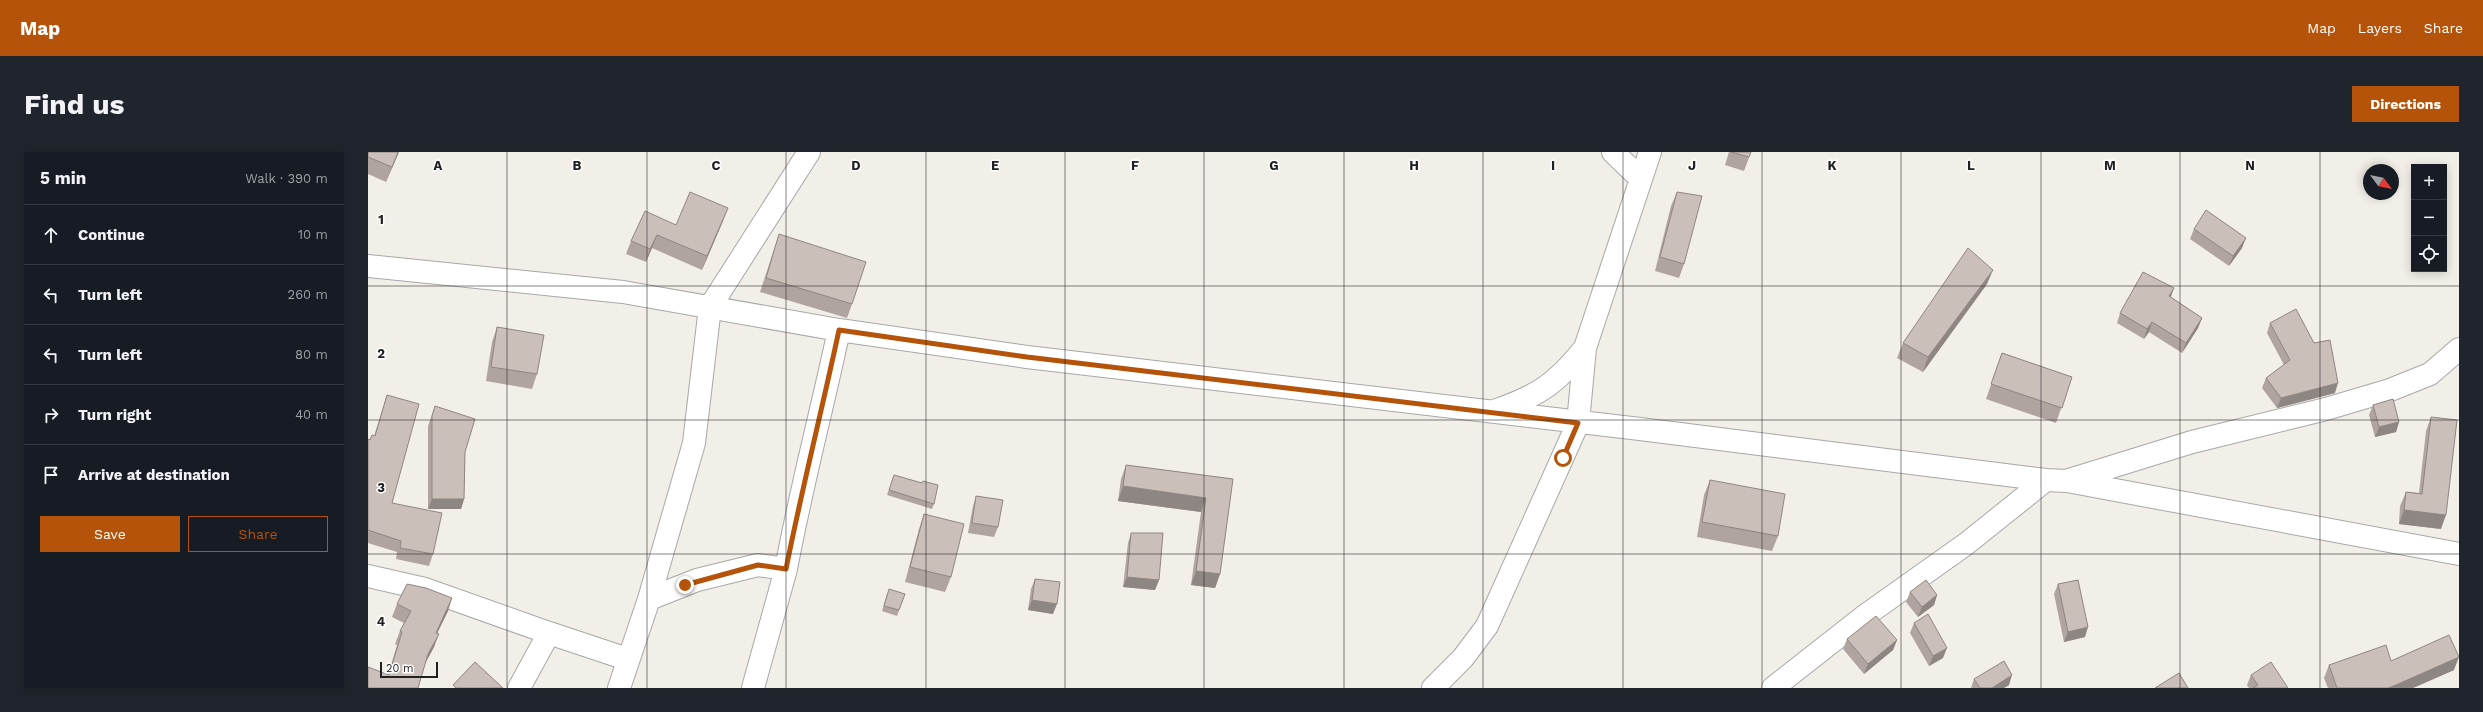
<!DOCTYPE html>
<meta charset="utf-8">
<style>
body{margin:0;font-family:"Work Sans",sans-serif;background:#20242c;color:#f1f3f6}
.controls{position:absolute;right:12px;top:12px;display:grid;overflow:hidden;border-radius:0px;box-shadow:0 2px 10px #0003}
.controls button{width:36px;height:36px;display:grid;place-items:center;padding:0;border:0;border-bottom:1px solid #363941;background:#171b24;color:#f1f3f6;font:20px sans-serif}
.compass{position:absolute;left:1995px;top:12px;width:36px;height:36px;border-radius:50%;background:#171b24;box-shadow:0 2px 10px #0003;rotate:122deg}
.scale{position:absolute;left:12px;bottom:10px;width:58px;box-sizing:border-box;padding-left:4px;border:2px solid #212121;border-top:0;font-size:11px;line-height:14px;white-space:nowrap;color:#212121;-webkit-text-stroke:3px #fff;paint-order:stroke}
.stop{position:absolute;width:12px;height:12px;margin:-9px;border:3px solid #b45309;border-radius:50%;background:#fff}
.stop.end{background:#b45309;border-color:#fff;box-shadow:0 1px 4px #0008}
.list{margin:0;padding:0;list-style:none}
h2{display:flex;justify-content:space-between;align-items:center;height:52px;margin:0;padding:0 16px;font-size:17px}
h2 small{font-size:13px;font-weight:400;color:#9ea1a6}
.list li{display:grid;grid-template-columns:26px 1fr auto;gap:12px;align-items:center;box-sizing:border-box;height:60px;padding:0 16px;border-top:1px solid #363941}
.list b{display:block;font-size:15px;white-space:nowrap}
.list em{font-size:13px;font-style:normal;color:#9ea1a6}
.actions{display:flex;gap:8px;padding:12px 16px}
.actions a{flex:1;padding:9px 0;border:1px solid #b45309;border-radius:0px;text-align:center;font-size:14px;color:#b45309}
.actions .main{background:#b45309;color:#fff}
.icon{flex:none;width:22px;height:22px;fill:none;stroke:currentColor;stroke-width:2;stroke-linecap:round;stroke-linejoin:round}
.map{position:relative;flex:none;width:2091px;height:536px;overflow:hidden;border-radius:0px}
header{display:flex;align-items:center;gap:24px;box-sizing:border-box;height:56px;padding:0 20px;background:#b45309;color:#fff}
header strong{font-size:19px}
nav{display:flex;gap:22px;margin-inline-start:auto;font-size:14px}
.intro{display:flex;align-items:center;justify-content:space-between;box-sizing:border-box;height:96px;padding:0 24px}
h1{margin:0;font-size:28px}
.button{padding:10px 18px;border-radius:0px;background:#b45309;color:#fff;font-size:14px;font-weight:700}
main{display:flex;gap:24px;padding:0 24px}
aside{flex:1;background:#171b24;border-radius:0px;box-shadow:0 2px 10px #0003}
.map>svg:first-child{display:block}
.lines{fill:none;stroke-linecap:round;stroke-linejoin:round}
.minor-casing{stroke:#a8a8a8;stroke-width:24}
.minor{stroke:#fff;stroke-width:22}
.wall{fill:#afa4a0}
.shaded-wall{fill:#8e8682}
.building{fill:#cbbfba;stroke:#8e8682}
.route{stroke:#b45309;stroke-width:5}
.grid{fill:none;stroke:#212121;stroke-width:1;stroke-opacity:0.55}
.grid-label{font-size:13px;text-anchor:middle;font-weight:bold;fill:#212121;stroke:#fff;stroke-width:3;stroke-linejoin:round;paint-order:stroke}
</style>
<header>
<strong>Map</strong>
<nav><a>Map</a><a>Layers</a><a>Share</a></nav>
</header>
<div class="intro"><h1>Find us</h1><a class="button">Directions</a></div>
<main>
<aside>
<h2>5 min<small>Walk · 390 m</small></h2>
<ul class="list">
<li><svg class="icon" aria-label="ahead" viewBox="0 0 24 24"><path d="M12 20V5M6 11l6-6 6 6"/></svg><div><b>Continue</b></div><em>10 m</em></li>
<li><svg class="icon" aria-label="left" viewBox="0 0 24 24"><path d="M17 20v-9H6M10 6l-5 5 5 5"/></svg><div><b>Turn left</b></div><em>260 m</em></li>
<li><svg class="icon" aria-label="left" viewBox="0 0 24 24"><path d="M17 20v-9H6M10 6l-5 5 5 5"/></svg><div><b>Turn left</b></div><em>80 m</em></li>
<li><svg class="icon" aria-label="right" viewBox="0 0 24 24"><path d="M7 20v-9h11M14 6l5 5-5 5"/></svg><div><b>Turn right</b></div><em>40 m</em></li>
<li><svg class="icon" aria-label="arrive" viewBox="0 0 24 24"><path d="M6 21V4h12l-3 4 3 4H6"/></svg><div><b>Arrive at destination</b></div></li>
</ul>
<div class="actions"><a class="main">Save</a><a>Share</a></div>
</aside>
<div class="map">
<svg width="2091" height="536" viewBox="0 0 2091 536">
<rect width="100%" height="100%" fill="#f2eee8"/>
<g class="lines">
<g class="minor-casing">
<path id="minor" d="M 1245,0 L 1272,26
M 0,114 L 255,140 L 471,178 L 659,205 L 1272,277 L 1678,328 L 1699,329 L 2091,402
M 1126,259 C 1170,244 1188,232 1217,196
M 1701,328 L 1824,290 L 1958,257 L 2022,238 L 2062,222 L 2091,197
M 0,424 L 57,437 L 181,481
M 281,447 L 326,291 L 342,155 L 441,0
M 151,536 L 181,481 L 259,507
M 251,536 L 281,447 L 329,428 L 390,413 L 418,417 C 433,336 454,258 471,178
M 385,536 L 418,417
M 1065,536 L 1095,506 L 1119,474 L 1210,271 L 1217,196 L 1282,0
M 1405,536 L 1498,463 L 1598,392 L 1678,328"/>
</g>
<use href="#minor" class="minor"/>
</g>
<path class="wall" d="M 0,0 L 31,0 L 18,30 L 0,22 Z
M 1361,0 L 1383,0 L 1376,19 L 1357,13 Z
M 1309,40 L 1316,112 L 1311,126 L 1287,119 L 1303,54 Z
M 355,69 L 334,118 L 284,96 L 278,110 L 258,102 L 263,89 L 308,73 Z
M 1826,77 L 1874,96 L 1861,114 L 1822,87 Z
M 411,82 L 484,152 L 479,166 L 392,140 Z
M 1619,132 L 1555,220 L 1529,206 L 1535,191 Z
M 1806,136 L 1803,145 L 1834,166 L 1830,176 L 1814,201 L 1781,180 L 1776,187 L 1749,171 L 1752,161 Z
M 1902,171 L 1946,191 L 1967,241 L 1909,256 L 1894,236 L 1898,226 L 1916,213 L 1899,181 Z
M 129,175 L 169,222 L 164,237 L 118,229 L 124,190 Z
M 1634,201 L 1704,225 L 1688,271 L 1618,247 Z
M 19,243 L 24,351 L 65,402 L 61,414 L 28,407 L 29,400 L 0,391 L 0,287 L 2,287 L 4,283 L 6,284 Z
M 2005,253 L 2031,270 L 2028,280 L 2007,285 L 2001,263 Z
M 67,254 L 97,300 L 96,347 L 93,357 L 60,357 L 60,274 Z
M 2063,265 L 2073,377 L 2031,372 L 2032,354 L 2038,340 L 2051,341 L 2058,279 Z
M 758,313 L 865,327 L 852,422 L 847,436 L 823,433 L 833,360 L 750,349 L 753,327 Z
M 526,323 L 554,331 L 566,352 L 564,357 L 519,343 Z
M 1342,328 L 1410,384 L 1404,399 L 1329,385 L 1336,343 Z
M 608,344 L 630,375 L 626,385 L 600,381 L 605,354 Z
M 556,362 L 583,425 L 577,440 L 537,430 L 551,377 Z
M 763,381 L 791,428 L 787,438 L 755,435 L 760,391 Z
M 667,427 L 685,462 L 660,458 L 663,437 Z
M 1690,432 L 1717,485 L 1696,490 L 1686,442 Z
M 1542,440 L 1569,443 L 1566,453 L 1550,465 L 1538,450 Z
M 519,442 L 537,442 L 529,464 L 514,459 Z
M 29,452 L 80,459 L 69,481 L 66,495 L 57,512 L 50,536 L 20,523 L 29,493 L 27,492 L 32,479 L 36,471 L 24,465 Z
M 1546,471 L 1575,506 L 1561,514 L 1542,481 Z
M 1479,487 L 1529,488 L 1525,498 L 1496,522 L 1475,497 Z
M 1961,513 L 2086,518 L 2045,536 L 1960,536 L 1956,526 Z
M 1883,523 L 1920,536 L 1881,536 L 1879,533 Z
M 1606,527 L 1641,533 L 1636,536 L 1603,536 Z"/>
<path class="shaded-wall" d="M 30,0 L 31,0 L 18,30 Z
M 360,56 L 355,69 L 334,118 L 339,104 Z
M 289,83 L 284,96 L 278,110 L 282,97 Z
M 1878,86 L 1874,96 L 1861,114 L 1865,104 Z
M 1625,118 L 1619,132 L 1555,220 L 1560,205 Z
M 1806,136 L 1802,146 L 1801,144 Z
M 1834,166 L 1830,176 L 1814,201 L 1818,191 Z
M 1784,170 L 1781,180 L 1776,187 L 1779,177 Z
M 1970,231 L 1967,241 L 1909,256 L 1913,246 Z
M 2031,270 L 2028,280 L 2007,285 L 2011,275 Z
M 755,334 L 838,346 L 833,360 L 750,349 Z
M 64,347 L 96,347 L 93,357 L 60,357 Z
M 2036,358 L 2078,363 L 2073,377 L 2031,372 Z
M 828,419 L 852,422 L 847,436 L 823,433 Z
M 759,425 L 791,428 L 787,438 L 755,435 Z
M 1569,443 L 1566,453 L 1550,465 L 1554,455 Z
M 84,446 L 80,459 L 63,494 L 68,481 Z
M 664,448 L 689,452 L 685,462 L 660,458 Z
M 1720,475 L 1717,485 L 1696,490 L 1700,480 Z
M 71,482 L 66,495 L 55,515 L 60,502 Z
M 1529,488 L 1525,498 L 1496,522 L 1500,512 Z
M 1579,496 L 1575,506 L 1561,514 L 1565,504 Z
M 2091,505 L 2086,518 L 2045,536 L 2020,536 Z
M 1644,523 L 1641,533 L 1636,536 L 1624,536 Z"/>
<path class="building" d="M 0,0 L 30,0 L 24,15 L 0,5 Z
M 1363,0 L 1383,0 L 1381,5 Z
M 322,40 L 360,56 L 339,104 L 289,83 L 282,97 L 263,89 L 277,59 L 308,73 Z
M 1309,40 L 1334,44 L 1316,112 L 1292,105 Z
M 1838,58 L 1878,86 L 1865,104 L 1826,77 Z
M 411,82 L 498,110 L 484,152 L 398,126 Z
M 1600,96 L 1625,118 L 1560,205 L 1535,191 Z
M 1775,120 L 1806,136 L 1801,144 L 1834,166 L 1818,191 L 1784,170 L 1779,177 L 1752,161 Z
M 1928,157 L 1946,191 L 1962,188 L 1970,231 L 1913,246 L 1898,226 L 1922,208 L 1902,171 Z
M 129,175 L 176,183 L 169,222 L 123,215 Z
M 1634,201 L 1704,225 L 1694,256 L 1623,232 Z
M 19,243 L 51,252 L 24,351 L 74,361 L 65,402 L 32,396 L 33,389 L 0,378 L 0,287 L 2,288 L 4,283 L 7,284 Z
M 2025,247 L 2031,270 L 2011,275 L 2005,253 Z
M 67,254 L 107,267 L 97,300 L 96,347 L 64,347 L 64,264 Z
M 2063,265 L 2089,268 L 2078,363 L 2036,358 L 2038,340 L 2054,342 Z
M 758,313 L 865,327 L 852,422 L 828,419 L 838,346 L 755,334 Z
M 526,323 L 554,331 L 555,329 L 570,333 L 566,352 L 521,338 Z
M 1342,328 L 1417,342 L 1410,384 L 1334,370 Z
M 608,344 L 635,348 L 630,375 L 604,371 Z
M 556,362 L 596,372 L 583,425 L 542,415 Z
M 763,381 L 795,381 L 791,428 L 759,425 Z
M 667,427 L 692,430 L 689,452 L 664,448 Z
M 1558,428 L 1569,443 L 1554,455 L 1542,440 Z
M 1710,428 L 1720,475 L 1700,480 L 1690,432 Z
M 39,432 L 58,436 L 84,446 L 68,481 L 71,482 L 60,502 L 50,536 L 0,536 L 0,515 L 21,523 L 34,480 L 32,479 L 43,459 L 29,452 Z
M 521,437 L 537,442 L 531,458 L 516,454 Z
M 1560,462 L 1579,496 L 1565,504 L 1546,471 Z
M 1508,464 L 1529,488 L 1500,512 L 1479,487 Z
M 2081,483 L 2091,505 L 2028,533 L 2020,536 L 1969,536 L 1961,513 L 2018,493 L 2023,509 Z
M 1636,509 L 1644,523 L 1624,536 L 1612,536 L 1606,527 Z
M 107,510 L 135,536 L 88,536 L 85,533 Z
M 1903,510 L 1920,536 L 1885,536 L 1890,533 L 1883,523 Z
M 1811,521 L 1820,536 L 1787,536 Z"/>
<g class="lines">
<path class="route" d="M 317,433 L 390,413 L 418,417 C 434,336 454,258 471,178 L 659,205 L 1210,271 L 1195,306"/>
</g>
<path class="grid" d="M 139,0 L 139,536M 279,0 L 279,536M 418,0 L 418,536M 558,0 L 558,536M 697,0 L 697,536M 836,0 L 836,536M 976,0 L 976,536M 1115,0 L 1115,536M 1255,0 L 1255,536M 1394,0 L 1394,536M 1533,0 L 1533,536M 1673,0 L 1673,536M 1812,0 L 1812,536M 1952,0 L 1952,536M 0,134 L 2091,134M 0,268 L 2091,268M 0,402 L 2091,402"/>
<g class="grid-label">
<text x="70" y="18">A</text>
<text x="209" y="18">B</text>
<text x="348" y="18">C</text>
<text x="488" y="18">D</text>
<text x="627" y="18">E</text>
<text x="767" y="18">F</text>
<text x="906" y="18">G</text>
<text x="1046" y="18">H</text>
<text x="1185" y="18">I</text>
<text x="1324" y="18">J</text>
<text x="1464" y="18">K</text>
<text x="1603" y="18">L</text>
<text x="1742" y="18">M</text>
<text x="1882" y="18">N</text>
<text x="13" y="72">1</text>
<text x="13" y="206">2</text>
<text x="13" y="340">3</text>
<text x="13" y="474">4</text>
</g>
</svg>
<div class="controls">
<button>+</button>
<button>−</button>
<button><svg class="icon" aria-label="locate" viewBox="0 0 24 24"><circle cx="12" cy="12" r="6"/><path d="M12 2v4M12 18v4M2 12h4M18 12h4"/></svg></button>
</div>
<svg class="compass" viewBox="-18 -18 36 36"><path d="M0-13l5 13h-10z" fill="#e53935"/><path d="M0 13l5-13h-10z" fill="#9ea1a6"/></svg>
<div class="scale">20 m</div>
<div class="stop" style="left:1195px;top:306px"></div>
<div class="stop end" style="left:317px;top:433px"></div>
</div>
</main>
